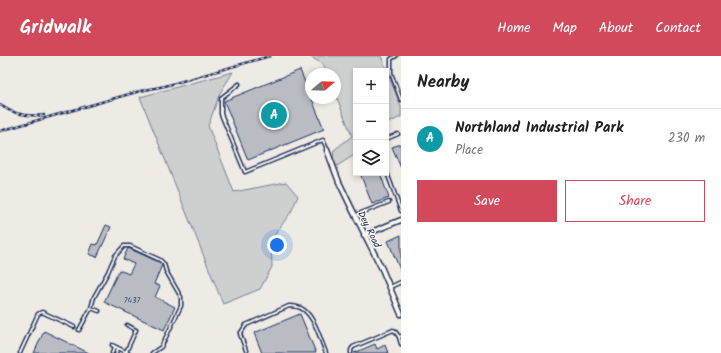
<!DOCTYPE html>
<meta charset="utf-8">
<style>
body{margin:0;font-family:Kalam,sans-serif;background:#f6f6f6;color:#222}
.controls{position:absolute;right:12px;top:12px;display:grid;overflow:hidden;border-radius:0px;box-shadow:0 2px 6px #0003}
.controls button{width:36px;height:36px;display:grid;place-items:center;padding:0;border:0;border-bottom:1px solid #e0e0e0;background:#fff;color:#222;font:20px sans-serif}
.compass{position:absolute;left:305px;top:12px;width:36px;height:36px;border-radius:50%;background:#fff;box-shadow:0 2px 6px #0003;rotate:71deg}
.you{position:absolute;left:277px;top:189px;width:14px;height:14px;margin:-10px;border:3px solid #fff;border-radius:50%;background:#1a73e8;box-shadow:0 0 0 6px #1a73e833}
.badge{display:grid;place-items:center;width:26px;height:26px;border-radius:50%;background:#d1495b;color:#fff;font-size:13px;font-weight:700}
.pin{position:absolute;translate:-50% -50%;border:2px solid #fff;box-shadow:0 1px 4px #0006}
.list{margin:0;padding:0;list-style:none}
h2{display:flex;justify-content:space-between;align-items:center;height:52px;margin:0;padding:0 16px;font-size:17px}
h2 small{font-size:13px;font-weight:400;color:#767676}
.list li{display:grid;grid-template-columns:26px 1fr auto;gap:12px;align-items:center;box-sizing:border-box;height:60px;padding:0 16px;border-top:1px solid #e0e0e0}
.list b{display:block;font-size:15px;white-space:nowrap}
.list p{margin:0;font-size:13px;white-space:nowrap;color:#767676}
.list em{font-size:13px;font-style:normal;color:#767676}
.actions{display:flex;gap:8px;padding:12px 16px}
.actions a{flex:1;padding:9px 0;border:1px solid #d1495b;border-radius:0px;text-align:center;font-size:14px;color:#d1495b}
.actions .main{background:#d1495b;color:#fff}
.icon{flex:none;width:22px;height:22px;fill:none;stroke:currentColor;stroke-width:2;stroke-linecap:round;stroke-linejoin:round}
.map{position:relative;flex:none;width:401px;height:297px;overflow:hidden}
header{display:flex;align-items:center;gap:24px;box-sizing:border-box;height:56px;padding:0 20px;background:#d1495b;color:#fff}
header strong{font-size:19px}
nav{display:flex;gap:22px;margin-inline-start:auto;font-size:14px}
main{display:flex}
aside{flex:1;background:#fff}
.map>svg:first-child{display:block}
.green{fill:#cecfcf;stroke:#747f96}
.building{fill:#b9bcc3;stroke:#1b2f5e}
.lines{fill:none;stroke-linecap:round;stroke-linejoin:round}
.lane-casing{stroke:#1b2f5e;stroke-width:5}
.street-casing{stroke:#1b2f5e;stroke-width:7}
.lane{stroke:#fbf7ec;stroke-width:2}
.street{stroke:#fbf7ec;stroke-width:4}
.rail-casing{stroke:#1b2f5e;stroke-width:2.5}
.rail{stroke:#fbf7ec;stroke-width:1;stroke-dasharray:3;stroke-linecap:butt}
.labels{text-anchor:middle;stroke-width:3;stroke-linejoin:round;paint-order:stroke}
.number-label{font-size:8px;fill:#425277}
.street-label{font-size:10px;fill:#1b2f5e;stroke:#fbf7ec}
</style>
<header>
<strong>Gridwalk</strong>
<nav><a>Home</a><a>Map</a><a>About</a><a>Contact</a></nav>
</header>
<main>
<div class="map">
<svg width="401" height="297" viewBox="0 0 401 297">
<rect width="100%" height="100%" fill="#eeebe4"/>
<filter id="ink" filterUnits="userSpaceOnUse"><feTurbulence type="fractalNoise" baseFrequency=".025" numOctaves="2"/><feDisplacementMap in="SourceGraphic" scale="8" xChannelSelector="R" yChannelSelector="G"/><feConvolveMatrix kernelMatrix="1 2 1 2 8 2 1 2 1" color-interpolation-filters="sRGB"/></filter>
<g filter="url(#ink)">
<path class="green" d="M 309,0 L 381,0 L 401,51 L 401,61 L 386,68 L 386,15 L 356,15 L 356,98 L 337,110 L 332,108 L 334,94 L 352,80 L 335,37 L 335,18 L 327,18 L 323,8 Z
M 233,16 L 220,37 L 208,70 L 234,136 L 286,126 L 298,140 L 291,156 L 271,184 L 272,211 L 260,233 L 223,248 L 140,41 Z"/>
<path class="building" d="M 300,14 L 324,73 L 248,104 L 224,45 Z
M 401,88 L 401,112 L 392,91 Z
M 360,117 L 380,117 L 389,142 L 372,148 Z
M 106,169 L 111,171 L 97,201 L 89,198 L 93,188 L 97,189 Z
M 401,179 L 401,216 L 388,185 Z
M 128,192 L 159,206 L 162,209 L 154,228 L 160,230 L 155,241 L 175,251 L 164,274 L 104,246 L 119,214 L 129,218 L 134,208 L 123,203 Z
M 300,258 L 316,297 L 262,297 L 254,277 Z
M 44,275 L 89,297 L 34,297 Z
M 375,288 L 377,293 L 385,289 L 388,297 L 354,297 Z"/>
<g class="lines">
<g class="lane-casing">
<path id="lane" d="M 396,0 L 391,3 L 391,17 L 401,44
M 239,28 L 221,42 L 221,58 L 245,116 L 323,84 L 327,93
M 386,83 L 398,78
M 386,114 L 401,155
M 356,159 L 389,146
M 390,231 L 401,226
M 91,252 L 94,241 L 108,216 L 115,200 L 124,190 L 130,190 L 160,204 L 164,208 L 166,215 L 181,241 L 181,250 L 168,277 L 161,291 L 152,297
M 79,274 L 91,252 L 99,255
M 401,280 L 399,281 L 401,288
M 112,289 L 128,297
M 126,296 L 136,274 L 127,269
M 20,297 L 38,258 L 42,256 L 74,271
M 112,297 L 115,291
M 116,297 L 118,292
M 247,297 L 240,278 L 246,269 L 289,250 C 294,250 299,250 304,254 C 315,262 321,285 326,297
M 351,297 L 351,294 L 353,291 L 391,275 L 393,274 L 395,275 L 399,281"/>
</g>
<g class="street-casing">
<path id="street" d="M 327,94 L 339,126 L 351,151 L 382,213 L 401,258
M 364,179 L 401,164"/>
</g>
<use href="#lane" class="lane"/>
<use href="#street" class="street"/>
<g class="rail-casing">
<path id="rail" d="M 0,49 C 13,58 28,61 44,59
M 0,75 L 140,35 L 165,30 L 270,0"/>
</g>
<use href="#rail" class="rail"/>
</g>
</g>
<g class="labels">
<g class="number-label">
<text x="132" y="247">7437</text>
</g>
<g class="street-label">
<text transform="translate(370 173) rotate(64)" y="4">Dey Road</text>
</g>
</g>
</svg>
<div class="controls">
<button>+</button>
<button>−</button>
<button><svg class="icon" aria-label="layers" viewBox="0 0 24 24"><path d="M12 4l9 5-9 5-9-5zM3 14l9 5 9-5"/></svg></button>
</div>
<svg class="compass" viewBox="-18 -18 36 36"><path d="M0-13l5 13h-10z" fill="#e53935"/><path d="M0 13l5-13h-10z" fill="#767676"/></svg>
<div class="you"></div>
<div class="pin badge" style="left:274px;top:59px;background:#0f9aa8">A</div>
</div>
<aside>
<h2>Nearby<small></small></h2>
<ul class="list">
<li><span class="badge" style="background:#0f9aa8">A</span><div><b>Northland Industrial Park</b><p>Place</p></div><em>230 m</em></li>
</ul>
<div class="actions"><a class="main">Save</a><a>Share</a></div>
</aside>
</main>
